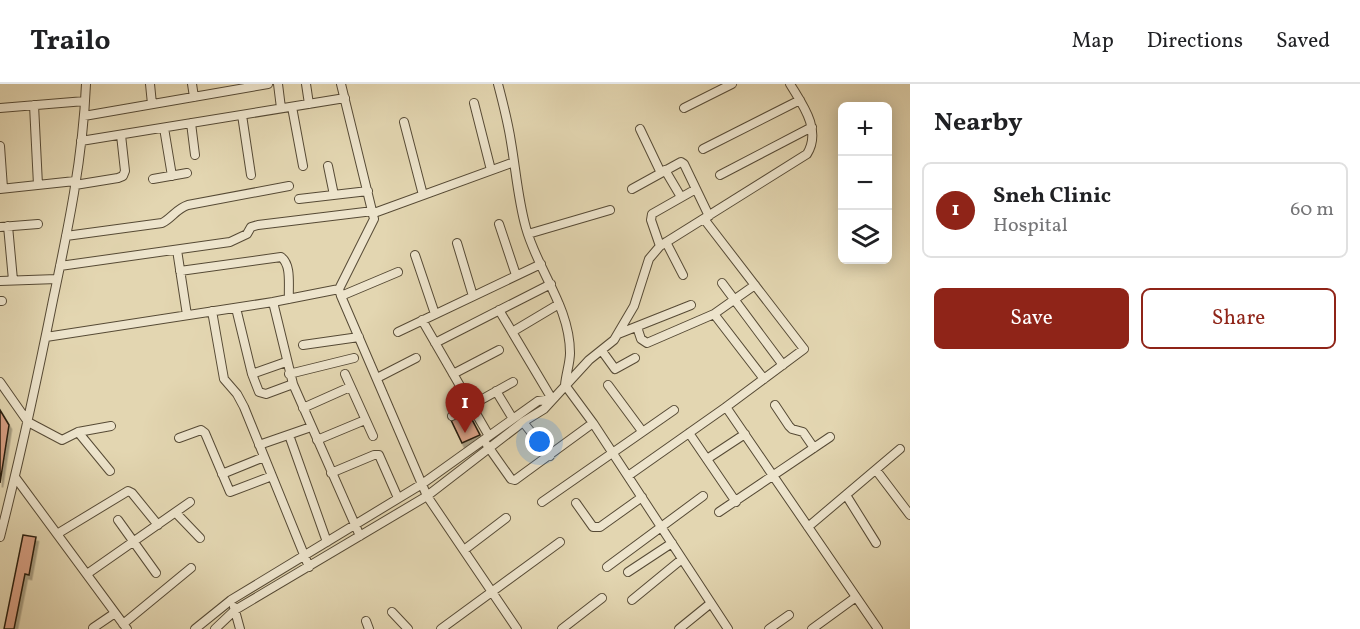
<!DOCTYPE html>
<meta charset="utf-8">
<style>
body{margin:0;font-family:Vollkorn,serif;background:#f2f2f2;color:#202124}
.controls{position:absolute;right:18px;top:18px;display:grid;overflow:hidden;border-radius:9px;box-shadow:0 3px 15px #0003}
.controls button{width:54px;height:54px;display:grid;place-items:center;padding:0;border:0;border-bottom:2px solid #e0e0e0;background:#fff;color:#202124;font:30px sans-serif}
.you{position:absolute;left:540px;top:358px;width:21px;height:21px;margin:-15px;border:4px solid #fff;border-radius:50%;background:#1a73e8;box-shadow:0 0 0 9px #1a73e833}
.badge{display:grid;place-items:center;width:39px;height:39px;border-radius:50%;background:#8f2418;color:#fff;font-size:20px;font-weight:700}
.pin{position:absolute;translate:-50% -50px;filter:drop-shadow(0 2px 3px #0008)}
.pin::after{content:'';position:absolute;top:32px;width:21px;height:18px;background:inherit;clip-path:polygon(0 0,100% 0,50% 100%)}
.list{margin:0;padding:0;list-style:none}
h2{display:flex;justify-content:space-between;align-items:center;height:78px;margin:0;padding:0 24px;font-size:26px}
h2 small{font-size:20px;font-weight:400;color:#757577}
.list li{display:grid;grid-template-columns:39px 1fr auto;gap:18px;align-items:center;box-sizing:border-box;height:96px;margin:0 12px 12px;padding:0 12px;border:2px solid #e0e0e0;border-radius:9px}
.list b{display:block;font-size:22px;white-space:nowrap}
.list p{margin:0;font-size:20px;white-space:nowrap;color:#757577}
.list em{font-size:20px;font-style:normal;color:#757577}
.actions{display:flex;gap:12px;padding:18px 24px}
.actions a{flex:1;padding:14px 0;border:2px solid #8f2418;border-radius:9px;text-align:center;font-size:21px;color:#8f2418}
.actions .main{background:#8f2418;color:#fff}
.icon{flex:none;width:33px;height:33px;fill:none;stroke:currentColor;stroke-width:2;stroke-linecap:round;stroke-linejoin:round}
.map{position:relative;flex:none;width:910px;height:545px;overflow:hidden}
header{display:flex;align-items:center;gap:36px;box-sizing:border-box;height:84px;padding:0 30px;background:#fff;border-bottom:2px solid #e0e0e0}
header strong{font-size:28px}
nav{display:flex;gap:33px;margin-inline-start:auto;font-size:21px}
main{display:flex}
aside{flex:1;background:#fff}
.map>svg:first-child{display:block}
.building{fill:#d8a084;stroke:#271b0c;stroke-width:1.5;filter:url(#shadow)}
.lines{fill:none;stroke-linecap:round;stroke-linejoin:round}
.street-casing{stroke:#564a35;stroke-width:10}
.street{stroke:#ede4cc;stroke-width:8}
</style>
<header>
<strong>Trailo</strong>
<nav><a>Map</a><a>Directions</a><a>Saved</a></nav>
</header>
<main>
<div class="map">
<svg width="910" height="545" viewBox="0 0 910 545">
<defs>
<filter id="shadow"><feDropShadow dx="2.5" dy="4.5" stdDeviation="0" flood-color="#0004"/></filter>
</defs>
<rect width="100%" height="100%" fill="#e3d6b1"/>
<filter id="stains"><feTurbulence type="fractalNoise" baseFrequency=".00333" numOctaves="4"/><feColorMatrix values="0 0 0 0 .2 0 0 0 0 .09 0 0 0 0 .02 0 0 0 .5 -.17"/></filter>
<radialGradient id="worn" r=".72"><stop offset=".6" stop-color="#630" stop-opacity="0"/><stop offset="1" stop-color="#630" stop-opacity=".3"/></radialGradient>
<path class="building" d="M 0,326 L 9,341 L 0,399 Z
M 468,328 L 480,351 L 462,359 L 451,336 Z
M 23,451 L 36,453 L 29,491 L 25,490 L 14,545 L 4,545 Z"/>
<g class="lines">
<g class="street-casing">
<path id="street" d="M 150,0 L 152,20
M 192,0 L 194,13
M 278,0 L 281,24
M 306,0 L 309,20
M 341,0 L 374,135 L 339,205 L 341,212 L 427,412 L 517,545
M 498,0 C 503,19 508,38 511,58 C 516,87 518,116 526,144 C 538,187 570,223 570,269 C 570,279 566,290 565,301 L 593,339 L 728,545
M 474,19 L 491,86
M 34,21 L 38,101
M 292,23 L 303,82
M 0,24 L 85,17
M 684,24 L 732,0
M 242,31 L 251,91
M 84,32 L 268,0
M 404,38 L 423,111
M 191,39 L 195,71
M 164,44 L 172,92
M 640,45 L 661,89
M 81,57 L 345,14
M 0,62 L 3,104
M 703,65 L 800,16
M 328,82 L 334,111
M 665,86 L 681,113
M 720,91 L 812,43
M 153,95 L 187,89
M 75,101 L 118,94 L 123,92 L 125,87 L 121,51
M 0,105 L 75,97
M 632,105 L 681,78 L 684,80 L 709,132
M 299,115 L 368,107
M 374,129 L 514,78
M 499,140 L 516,191
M 8,142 L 13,196
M 0,143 L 38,140
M 528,150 L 610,126
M 66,152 L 162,139 C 172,134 176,125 188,121 L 289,102
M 666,158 L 683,191
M 457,159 L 473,212
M 660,162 L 651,136 L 652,130 L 696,105
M 177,166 L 187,231
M 415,171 L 435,230
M 60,182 L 230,158 L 247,150 L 251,143 L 258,141 L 373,127
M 180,187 L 281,173 C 292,181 288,202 289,215
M 0,197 L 57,195
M 722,199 L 783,281
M 341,212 L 398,188
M 0,217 L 2,217
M 273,218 L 293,300 L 360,452
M 236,224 L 252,290 L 259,308 L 266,310 L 293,300
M 499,226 L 552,315
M 212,227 L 224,295 L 237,310 L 244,323 L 309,483
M 714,230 L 764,295
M 422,236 L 489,352
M 637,243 L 641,255 L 647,259 L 714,230 L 755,201
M 398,248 L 541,180
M 512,248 L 559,220
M 618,250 L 691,221
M 46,253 L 273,218 L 339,205
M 435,259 L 551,200
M 303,261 L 359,253
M 602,267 L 615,285 L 635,274
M 252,290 L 286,278
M 289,290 L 354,274
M 345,290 L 373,352
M 453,290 L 499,266
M 377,294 L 416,274
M 0,298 L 28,338 L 62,356 L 78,348 L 111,342
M 608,301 L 642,347
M 496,307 L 513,335
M 775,321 L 789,342 L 792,345 L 803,348 L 814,364
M 726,323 L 878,545
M 303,324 L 350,303
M 452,332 L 513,298
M 523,338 L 550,372
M 78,348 L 110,387
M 689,349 L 736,418
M 289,351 L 327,458
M 179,354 L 201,346 L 205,349 L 230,408 L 272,392
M 317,356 L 365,336
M 259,361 L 311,343
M 487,361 L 511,395 L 515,396 L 593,339
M 707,375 L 745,350
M 876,386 L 910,431
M 331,389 L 374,371 L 379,371 L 398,414
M 222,390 L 264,373
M 628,392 L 726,323 L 804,265 L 704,135
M 15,393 L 127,545
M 846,411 L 876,459
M 542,418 L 674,326
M 576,419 L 593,443 L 600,443 L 642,413
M 719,428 L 830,353
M 176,429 L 200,454
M 118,436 L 156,489
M 808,443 L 900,365
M 57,450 L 128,407 L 132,409 L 158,441
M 0,453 C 20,374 37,296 53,216 C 68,145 83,73 86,0
M 464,466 L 506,434
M 607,483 L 703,412
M 628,488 L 672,459
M 87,490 L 190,418
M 632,516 L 682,475
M 234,523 L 240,545
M 392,528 L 408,545
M 366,537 L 369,545
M 123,540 L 191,484
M 93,544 L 115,529
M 195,545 L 231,516 L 422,400 L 538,317 L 552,315
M 215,545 L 235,526 L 427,412 L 523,338 L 544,325 L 589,276 L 614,256 L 634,222 L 649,175 L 660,162 L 807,70 C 822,46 802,20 790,0
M 441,545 L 560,458
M 562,545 L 602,514
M 679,545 L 711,519
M 769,545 L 789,531
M 812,545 L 856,513"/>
</g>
<use href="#street" class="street"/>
</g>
<rect width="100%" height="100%" filter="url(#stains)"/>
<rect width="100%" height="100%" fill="url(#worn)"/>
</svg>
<div class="controls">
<button>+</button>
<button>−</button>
<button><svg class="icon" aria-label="layers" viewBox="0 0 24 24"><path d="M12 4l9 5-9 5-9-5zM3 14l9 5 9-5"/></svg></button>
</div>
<div class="you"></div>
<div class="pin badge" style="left:465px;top:349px">1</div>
</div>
<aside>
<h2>Nearby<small></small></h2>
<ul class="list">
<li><span class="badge">1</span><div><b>Sneh Clinic</b><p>Hospital</p></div><em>60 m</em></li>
</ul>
<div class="actions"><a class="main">Save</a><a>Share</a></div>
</aside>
</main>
